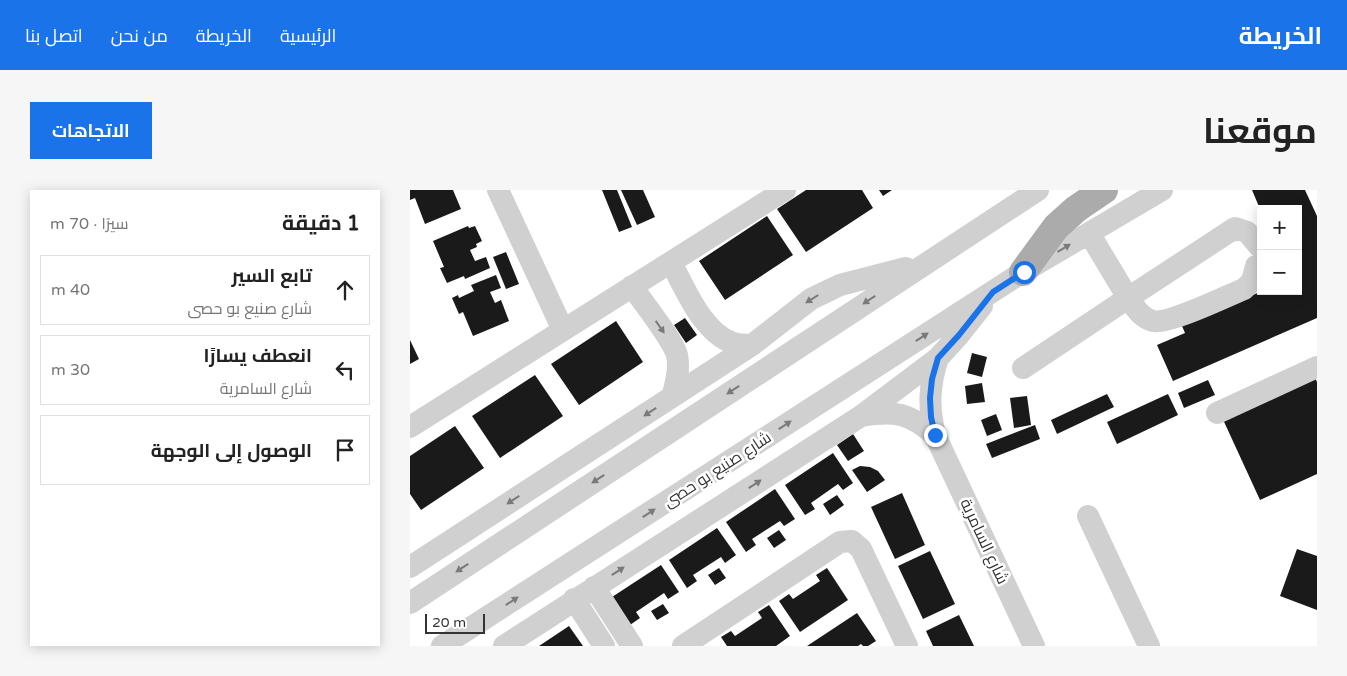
<!DOCTYPE html>
<html lang="ar">
<meta charset="utf-8">
<style>
body{margin:0;font-family:"Varela Round",Cairo,sans-serif;background:#f6f6f6;color:#222;direction:rtl}
.controls{position:absolute;right:15px;top:15px;display:grid;overflow:hidden;border-radius:0px;box-shadow:0 2px 12px #0003}
.controls button{width:45px;height:45px;display:grid;place-items:center;padding:0;border:0;border-bottom:1px solid #e0e0e0;background:#fff;color:#222;font:25px sans-serif}
.scale{position:absolute;left:15px;bottom:12px;width:60px;box-sizing:border-box;padding-left:5px;border:2px solid #333;border-top:0;font-size:14px;line-height:18px;white-space:nowrap;color:#333;-webkit-text-stroke:4px #fff;paint-order:stroke}
.stop{position:absolute;width:15px;height:15px;margin:-11px;border:4px solid #1a73e8;border-radius:50%;background:#fff}
.stop.end{background:#1a73e8;border-color:#fff;box-shadow:0 1px 5px #0008}
.list{margin:0;padding:0;list-style:none}
h2{display:flex;justify-content:space-between;align-items:center;height:65px;margin:0;padding:0 20px;font-size:21px}
h2 small{font-size:16px;font-weight:400;color:#767676}
.list li{display:grid;grid-template-columns:32px 1fr auto;gap:15px;align-items:center;box-sizing:border-box;height:70px;margin:0 10px 10px;padding:0 10px;border:1px solid #e0e0e0;border-radius:0px}
.list b{display:block;font-size:19px;white-space:nowrap}
.list p{margin:0;font-size:16px;white-space:nowrap;color:#767676}
.list em{font-size:16px;font-style:normal;color:#767676}
.icon{flex:none;width:28px;height:28px;fill:none;stroke:currentColor;stroke-width:2;stroke-linecap:round;stroke-linejoin:round}
.map{position:relative;flex:none;width:907px;height:456px;overflow:hidden;direction:ltr;border-radius:0px}
header{display:flex;align-items:center;gap:30px;box-sizing:border-box;height:70px;padding:0 25px;background:#1a73e8;color:#fff}
header strong{font-size:24px}
nav{display:flex;gap:28px;margin-inline-start:auto;font-size:18px}
.intro{display:flex;align-items:center;justify-content:space-between;box-sizing:border-box;height:120px;padding:0 30px}
h1{margin:0;font-size:35px}
.button{padding:12px 22px;border-radius:0px;background:#1a73e8;color:#fff;font-size:18px;font-weight:700}
main{display:flex;gap:30px;padding:0 30px}
aside{flex:1;background:#fff;border-radius:0px;box-shadow:0 2px 12px #0003}
.map>svg:first-child{display:block}
.building{fill:#1a1a1a}
.lines{fill:none;stroke-linecap:round;stroke-linejoin:round}
.minor{stroke:#d0d0d0;stroke-width:22}
.major{stroke:#ababab;stroke-width:28}
.oneway{fill:#7a7a7a}
.route{stroke:#1a73e8;stroke-width:6}
.labels{text-anchor:middle;stroke-width:5;stroke-linejoin:round;paint-order:stroke}
.street-label{font-size:16px;fill:#333;stroke:#fff}
</style>
<header>
<strong>الخريطة</strong>
<nav><a>الرئيسية</a><a>الخريطة</a><a>من نحن</a><a>اتصل بنا</a></nav>
</header>
<div class="intro"><h1>موقعنا</h1><a class="button">الاتجاهات</a></div>
<main>
<div class="map">
<svg width="907" height="456" viewBox="0 0 907 456">
<rect width="100%" height="100%" fill="#fff"/>
<path class="building" d="M 0,0 L 43,0 L 51,19 L 15,34 L 5,8 L 0,10 Z
M 192,0 L 207,0 L 222,37 L 209,42 Z
M 211,0 L 233,0 L 245,27 L 227,35 Z
M 396,0 L 452,0 L 463,18 L 396,62 L 367,19 Z
M 469,0 L 482,0 L 473,6 Z
M 842,0 L 895,0 L 907,26 L 907,128 L 763,191 L 747,155 L 775,143 L 772,136 L 852,101 L 888,101 L 888,19 L 850,19 Z
M 357,26 L 383,65 L 315,110 L 289,71 Z
M 58,36 L 59,38 L 65,36 L 72,51 L 66,54 L 67,57 L 60,60 L 65,71 L 76,67 L 80,78 L 55,89 L 54,86 L 37,93 L 30,78 L 34,77 L 23,51 Z
M 96,62 L 109,94 L 96,99 L 83,67 Z
M 86,85 L 91,98 L 80,102 L 85,113 L 91,110 L 99,131 L 63,146 L 53,122 L 49,124 L 42,108 L 48,105 L 49,108 L 64,101 L 61,95 Z
M 275,128 L 287,145 L 276,153 L 264,135 Z
M 206,131 L 233,172 L 169,215 L 141,174 Z
M 0,150 L 9,169 L 0,174 Z
M 562,163 L 577,167 L 572,187 L 557,183 Z
M 902,181 L 907,192 L 907,284 L 850,310 L 810,223 Z
M 125,185 L 153,226 L 90,268 L 62,226 Z
M 798,190 L 805,205 L 774,218 L 768,203 Z
M 572,193 L 575,212 L 557,214 L 555,196 Z
M 697,204 L 704,217 L 647,244 L 641,230 Z
M 758,204 L 768,225 L 707,254 L 697,232 Z
M 617,206 L 621,235 L 604,238 L 600,208 Z
M 586,224 L 592,240 L 577,246 L 571,230 Z
M 625,235 L 630,249 L 582,268 L 576,254 Z
M 45,236 L 74,278 L 11,320 L 0,304 L 0,266 Z
M 443,244 L 454,261 L 438,271 L 427,255 Z
M 423,263 L 443,293 L 433,300 L 428,294 L 401,313 L 405,319 L 395,325 L 375,295 Z
M 450,276 L 460,277 L 468,281 L 475,290 L 457,302 L 442,280 Z
M 365,299 L 385,329 L 374,336 L 370,331 L 342,349 L 346,355 L 336,362 L 316,332 Z
M 492,303 L 515,355 L 485,369 L 461,317 Z
M 427,305 L 434,315 L 420,325 L 413,314 Z
M 307,338 L 326,365 L 315,373 L 311,367 L 283,385 L 287,391 L 277,398 L 259,370 Z
M 369,340 L 376,350 L 364,358 L 357,348 Z
M 887,359 L 907,366 L 907,420 L 870,406 Z
M 520,361 L 545,414 L 513,429 L 488,376 Z
M 251,375 L 269,402 L 258,409 L 254,403 L 226,422 L 230,428 L 220,435 L 202,407 Z
M 309,378 L 316,388 L 305,395 L 298,385 Z
M 417,378 L 438,410 L 390,442 L 369,411 L 379,404 L 383,409 L 410,391 L 406,385 Z
M 253,414 L 259,423 L 247,430 L 241,421 Z
M 359,415 L 380,446 L 366,456 L 317,456 L 311,447 L 321,441 L 325,446 L 352,428 L 348,422 Z
M 447,423 L 466,451 L 458,456 L 453,456 L 451,454 L 448,456 L 397,456 Z
M 549,425 L 564,456 L 523,456 L 516,441 Z
M 159,436 L 173,456 L 129,456 Z"/>
<g class="lines">
<path class="minor" d="M 88,0 L 153,140
M 261,72 C 275,99 293,143 323,153 C 329,155 336,155 342,155
M 846,76 L 842,91 L 834,99 C 817,106 757,135 743,131 C 731,128 725,117 718,108 L 825,38 L 837,42 L 849,56
M 222,96 C 233,113 262,148 267,165 C 270,179 266,194 262,207
M 528,168 C 519,196 518,216 525,245 L 624,456
M 613,178 L 718,108 L 679,43
M 807,223 L 907,177
M 451,226 C 485,220 499,223 525,245
M 0,237 L 375,0
M 678,326 L 739,456
M 0,377 L 342,155 L 401,109 L 430,95 L 496,78
M 184,397 L 222,456
M 164,409 L 194,456
M 0,413 L 628,0
M 32,456 L 613,82 L 752,0
M 94,456 L 451,226 L 528,168 L 549,145 L 572,116
M 273,456 L 430,352 L 442,351 L 451,359 L 497,456"/>
<path class="major" d="M 613,82 L 646,37 L 666,19 L 694,0"/>
</g>
<defs><path id="oneway-solid" d="M-6-.8H1V-3.2L6.5 0L1 3.2V.8H-6Z" transform="scale(1.25)"/></defs>
<g class="oneway">
<use href="#oneway-solid" transform="translate(654 58) rotate(-31)"/>
<use href="#oneway-solid" transform="translate(402 109) rotate(148)"/>
<use href="#oneway-solid" transform="translate(459 110) rotate(147)"/>
<use href="#oneway-solid" transform="translate(250 137) rotate(55)"/>
<use href="#oneway-solid" transform="translate(512 147) rotate(-33)"/>
<use href="#oneway-solid" transform="translate(323 200) rotate(147)"/>
<use href="#oneway-solid" transform="translate(240 222) rotate(147)"/>
<use href="#oneway-solid" transform="translate(375 235) rotate(-33)"/>
<use href="#oneway-solid" transform="translate(188 289) rotate(147)"/>
<use href="#oneway-solid" transform="translate(345 294) rotate(-33)"/>
<use href="#oneway-solid" transform="translate(103 310) rotate(147)"/>
<use href="#oneway-solid" transform="translate(239 323) rotate(-33)"/>
<use href="#oneway-solid" transform="translate(52 378) rotate(147)"/>
<use href="#oneway-solid" transform="translate(208 381) rotate(-33)"/>
<use href="#oneway-solid" transform="translate(102 411) rotate(-33)"/>
</g>
<g class="lines">
<path class="route" d="M 525,245 L 521,227 L 520,208 L 522,189 L 528,168 L 549,145 L 583,102 L 614,82"/>
</g>
<g class="labels">
<g class="street-label">
<text transform="translate(307 279) rotate(-33)" y="6">شارع صنيع بو حصى</text>
<text transform="translate(575 351) rotate(65)" y="6">شارع السامرية</text>
</g>
</g>
</svg>
<div class="controls">
<button>+</button>
<button>−</button>
</div>
<div class="scale">20 m</div>
<div class="stop" style="left:614px;top:82px"></div>
<div class="stop end" style="left:525px;top:245px"></div>
</div>
<aside>
<h2>1 دقيقة<small>سيرًا · 70 m</small></h2>
<ul class="list">
<li><svg class="icon" aria-label="ahead" viewBox="0 0 24 24"><path d="M12 20V5M6 11l6-6 6 6"/></svg><div><b>تابع السير</b><p>شارع صنيع بو حصى</p></div><em>40 m</em></li>
<li><svg class="icon" aria-label="left" viewBox="0 0 24 24"><path d="M17 20v-9H6M10 6l-5 5 5 5"/></svg><div><b>انعطف يسارًا</b><p>شارع السامرية</p></div><em>30 m</em></li>
<li><svg class="icon" aria-label="arrive" viewBox="0 0 24 24"><path d="M6 21V4h12l-3 4 3 4H6"/></svg><div><b>الوصول إلى الوجهة</b></div></li>
</ul>
</aside>
</main>
